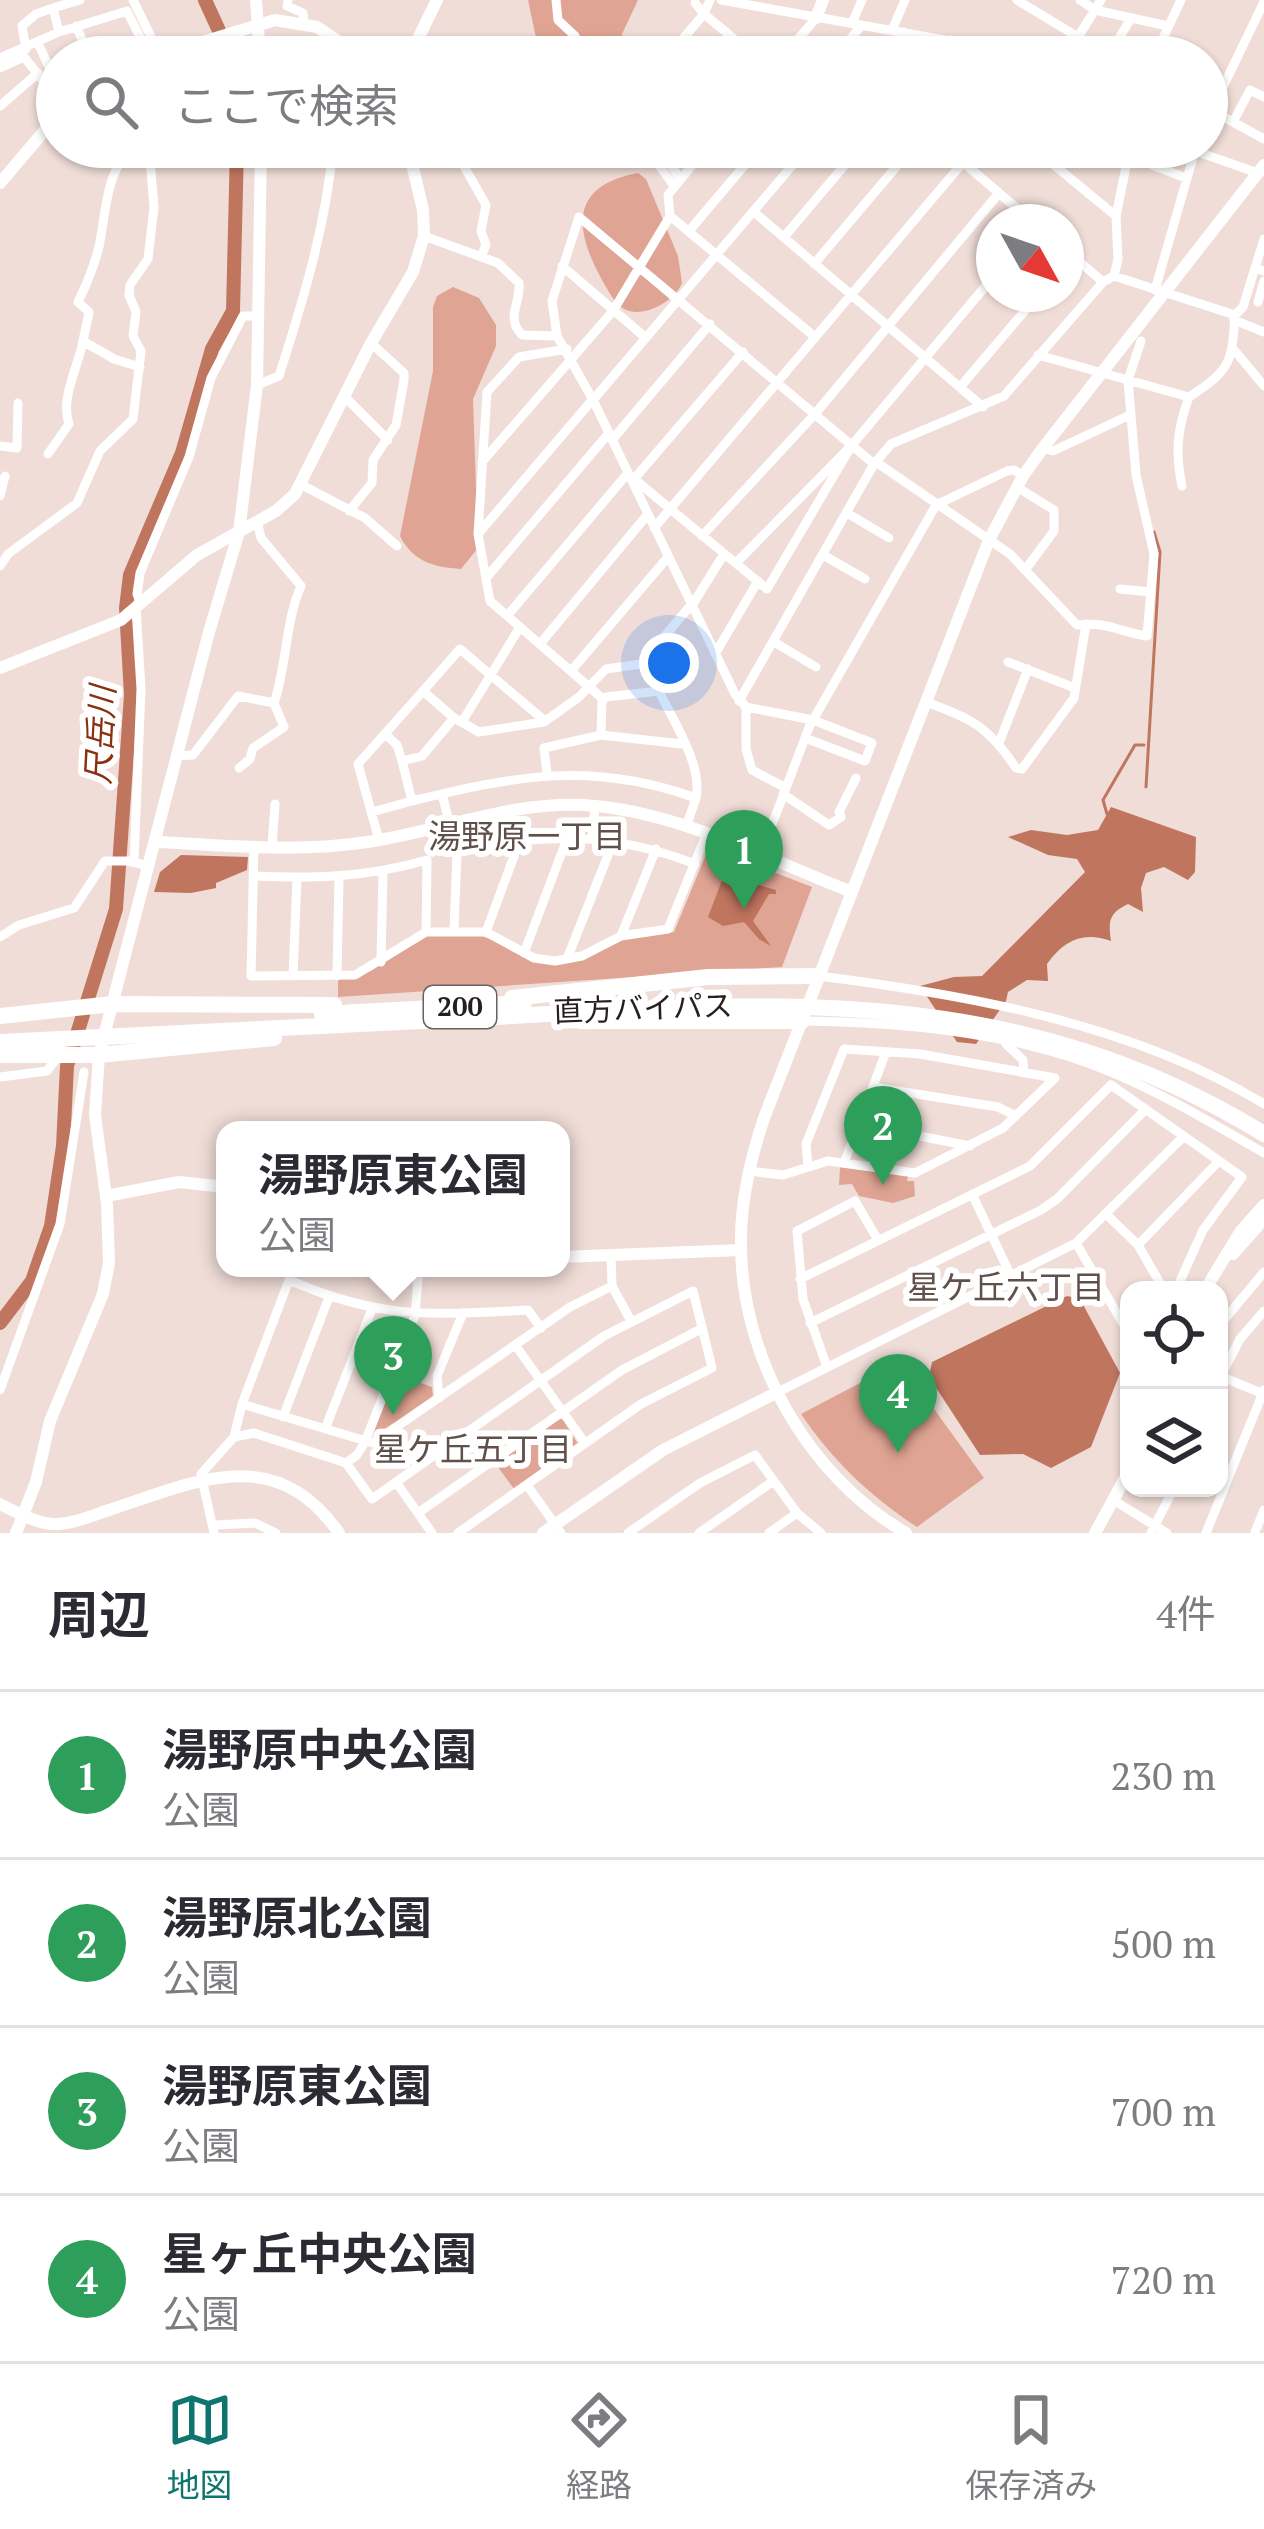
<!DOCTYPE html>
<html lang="ja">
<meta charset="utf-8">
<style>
body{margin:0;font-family:"PT Serif","Noto Sans JP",serif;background:#f2f2f3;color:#2b2b33}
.controls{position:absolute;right:36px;bottom:36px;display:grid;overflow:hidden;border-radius:24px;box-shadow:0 3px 9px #0004}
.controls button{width:108px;height:108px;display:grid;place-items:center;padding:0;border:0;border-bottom:3px solid #e1e1e2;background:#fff;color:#2b2b33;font:60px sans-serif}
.compass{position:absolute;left:976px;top:204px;width:108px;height:108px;border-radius:50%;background:#fff;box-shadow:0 3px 9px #0004;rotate:130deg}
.you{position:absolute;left:669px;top:663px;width:42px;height:42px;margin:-30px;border:9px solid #fff;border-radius:50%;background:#1a73e8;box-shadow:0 0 0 18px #1a73e833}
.badge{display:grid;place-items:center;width:78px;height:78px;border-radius:50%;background:#0f766e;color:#fff;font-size:39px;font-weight:700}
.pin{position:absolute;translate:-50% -99px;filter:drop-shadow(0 3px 6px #0008)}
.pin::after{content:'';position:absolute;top:63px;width:42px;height:36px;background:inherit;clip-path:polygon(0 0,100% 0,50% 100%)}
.popup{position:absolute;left:216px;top:1121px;width:354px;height:156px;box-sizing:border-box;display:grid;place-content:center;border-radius:24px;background:#fff;filter:drop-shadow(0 3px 9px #0005);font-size:39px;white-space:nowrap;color:#7c7c81}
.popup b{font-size:45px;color:#2b2b33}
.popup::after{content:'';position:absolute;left:50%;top:100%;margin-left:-24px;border:24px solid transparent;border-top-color:#fff}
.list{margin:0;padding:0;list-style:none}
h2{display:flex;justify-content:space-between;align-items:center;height:156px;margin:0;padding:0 48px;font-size:51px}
h2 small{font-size:39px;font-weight:400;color:#7c7c81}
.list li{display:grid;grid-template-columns:78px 1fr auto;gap:36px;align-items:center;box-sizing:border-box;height:168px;padding:0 48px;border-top:3px solid #e1e1e2}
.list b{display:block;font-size:45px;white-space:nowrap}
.list p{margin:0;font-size:39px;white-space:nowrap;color:#7c7c81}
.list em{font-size:39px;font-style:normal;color:#7c7c81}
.icon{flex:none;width:66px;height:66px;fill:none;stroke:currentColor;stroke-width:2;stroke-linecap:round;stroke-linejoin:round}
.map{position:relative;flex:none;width:1264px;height:1533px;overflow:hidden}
.search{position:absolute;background:#fff;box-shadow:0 3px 9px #0004;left:36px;right:36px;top:36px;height:132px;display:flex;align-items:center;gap:30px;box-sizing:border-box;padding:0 42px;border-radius:66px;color:#7c7c81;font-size:45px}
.sheet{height:828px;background:#fff}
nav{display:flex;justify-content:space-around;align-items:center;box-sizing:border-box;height:168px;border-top:3px solid #e1e1e2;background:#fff;font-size:33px;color:#7c7c81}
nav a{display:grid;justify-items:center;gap:6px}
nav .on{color:#0f766e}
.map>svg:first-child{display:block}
.green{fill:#dfa493}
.water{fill:#c0755f}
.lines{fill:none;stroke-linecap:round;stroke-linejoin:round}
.stream{stroke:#c0755f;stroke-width:3}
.river{stroke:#c0755f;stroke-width:14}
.street{stroke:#fff;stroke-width:9}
.secondary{stroke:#fff;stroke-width:12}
.highway{stroke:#fff;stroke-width:16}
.labels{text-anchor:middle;stroke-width:12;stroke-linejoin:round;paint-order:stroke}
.shield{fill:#fff;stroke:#666261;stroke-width:3}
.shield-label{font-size:27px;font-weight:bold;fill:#251f1d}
.street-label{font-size:30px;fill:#251f1d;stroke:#fff}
.water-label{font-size:33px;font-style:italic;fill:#8a2f10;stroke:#fff}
.neighbourhood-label{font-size:33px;fill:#60504b;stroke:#fff}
</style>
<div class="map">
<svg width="1264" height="1533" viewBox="0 0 1264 1533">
<rect width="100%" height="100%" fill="#f0ddd7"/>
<path class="green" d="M 528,0 L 638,0 L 622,34 L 624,57 L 551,57 L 536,38 Z
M 488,147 L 577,147 L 580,156 L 577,160 C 544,167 516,169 488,147 Z
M 638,173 L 646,179 L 678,256 L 682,283 C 675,300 646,318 626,310 C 615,305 608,290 602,280 C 574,229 569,186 638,173 Z
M 453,287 L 479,298 L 496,325 L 496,346 L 473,399 L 478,548 L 461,569 C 434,567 413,562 400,536 L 433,371 L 433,307 L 437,296 Z
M 709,847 L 812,887 L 782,967 L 338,997 L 338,979 L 371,971 L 430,934 L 479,935 L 558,965 L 583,959 L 620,940 L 674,932 Z
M 840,1167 L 908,1176 L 907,1181 L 914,1181 L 915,1196 L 893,1203 L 859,1196 L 852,1184 L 839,1185 Z
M 900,1362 L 984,1478 L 917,1527 C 870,1496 833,1461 801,1414 Z
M 396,1374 L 432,1387 L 433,1398 L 375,1435 L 372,1433 Z
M 559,1418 L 563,1420 L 578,1444 L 514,1489 L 495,1463 Z"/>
<path class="water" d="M 1111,807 L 1196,837 L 1195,872 L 1188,880 L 1164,867 L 1146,873 L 1141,888 L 1143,912 L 1128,904 C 1109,913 1108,921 1111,941 C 1083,931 1064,940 1047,964 L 1048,981 L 1027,980 L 1008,992 L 1006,1001 L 976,1044 L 957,1042 L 920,986 L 954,977 L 982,976 L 1085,872 L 1077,859 L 1048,855 L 1008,837 L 1031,830 L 1067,835 L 1098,830 Z
M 181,855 L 248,857 L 247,870 L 216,883 L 216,888 L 191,893 L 154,892 L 160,872 Z
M 724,875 L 776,890 L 776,894 L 769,894 L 753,921 L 771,946 L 759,939 L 744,922 L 723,926 L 708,917 Z
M 1067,1296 L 1080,1299 L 1120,1373 L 1091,1447 L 1051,1468 L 1023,1454 L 980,1455 L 929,1377 L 932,1362 Z"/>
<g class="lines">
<path class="stream" d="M 1146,787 L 1160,552 L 1154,532
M 1107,814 L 1103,800 L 1135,745 L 1144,745"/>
<path class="river" d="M 205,0 L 231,57
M 0,1323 L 32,1281 L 51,1226 L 63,1146 L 67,1066 L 116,909 L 131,695 L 126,608 L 130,575 L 182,453 L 212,349 L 233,311 L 237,147"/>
<path class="street" d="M 133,0 L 159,53
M 288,0 L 287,6 L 303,13 L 304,23
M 556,0 L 558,20 L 575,36 L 584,57
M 710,0 L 704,14 L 756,57
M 721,0 L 1040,57
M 1017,0 L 1078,37 L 1069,57
M 1080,0 L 1095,10 L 1168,26
M 852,23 L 862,0
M 76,26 L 90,57
M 892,30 L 905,0
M 59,32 L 53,8 L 80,0
M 1078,37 L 1101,0
M 38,43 L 57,85
M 26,49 L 22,26 L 36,14 L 53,8
M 20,52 L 57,98
M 667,57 L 704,14 L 695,3
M 721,57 L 735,40
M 783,57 L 816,18
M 835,57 L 862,25
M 883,57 L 904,32
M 935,57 L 950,40
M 1108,57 L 1131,18
M 1154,57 L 1181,0
M 0,58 L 59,32 L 127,11 L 142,41 L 103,57
M 0,68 L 24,57
M 0,106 L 38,73
M 1211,110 L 1264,139
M 1207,120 L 1264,2
M 1233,122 L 1250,90 L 1264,97
M 135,147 C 105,167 106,215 99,247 C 94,266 87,284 78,302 L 89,312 L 83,341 L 114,359 L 140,367
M 453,147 L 486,205 L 481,231 L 486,245 L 481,257
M 646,147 L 674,186
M 660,147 L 680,179
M 707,147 L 668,195 L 670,216 L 815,337
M 945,147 L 1033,222
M 1032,147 L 1116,216
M 1159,147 L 1152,165 L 1186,178
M 1195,151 L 1258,173
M 754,212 L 983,407
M 689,231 L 760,147
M 424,236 L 498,263 L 519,283 C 521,304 505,317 522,335 L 557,336
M 784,237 L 860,147
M 1066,250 L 1103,282
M 814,264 L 913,147
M 562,266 L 646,338
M 1255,268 L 1264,239
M 1114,276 L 1118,259 L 1116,216 L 1130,147
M 1155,290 L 1196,147
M 1258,302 L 1264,281
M 1234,320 L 1264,332
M 567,349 L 519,357 L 487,392 L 478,534 L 490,601 L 603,699
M 1235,351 L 1264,386
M 1038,355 L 1189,397 C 1231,370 1232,362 1235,315 L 1243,307 L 1255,268 L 1264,271
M 257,385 L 279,376 C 303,301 326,226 333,147
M 961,386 L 1039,294
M 345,397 L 388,440
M 593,400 L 808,147
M 612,440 L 710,324
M 852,445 L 994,276
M 0,446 L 17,448 L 18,403
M 1043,448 L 1053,451 L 1130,415
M 48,454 L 69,424 C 60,398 78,368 83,341
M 482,462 L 613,311 L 670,216
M 876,462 L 1010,554 L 1077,625 C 1107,621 1119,632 1147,636 L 1154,554 L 1136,475 L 1128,380 L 1141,341
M 874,464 L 579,217 L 552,301 L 557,336 L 593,400 L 735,694 L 746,707 L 813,720 L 936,505 L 1007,471 L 1014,470 L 1023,476
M 633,478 L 767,589 L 852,445 L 736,563
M 634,479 L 743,352
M 302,485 L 365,518 L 397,546
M 1182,486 C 1175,453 1177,429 1189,397
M 1017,487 L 1054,510 L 1054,531 L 1025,570
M 0,496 L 5,476
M 349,511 L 372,483 L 373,460 L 396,425 L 404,380 L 404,373 L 371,343
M 847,513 L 889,538
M 654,528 L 976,147
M 478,534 L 593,399
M 702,536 L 815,414 L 999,193
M 823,555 L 865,579
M 0,566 L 8,554 L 77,503 L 100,451 L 133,419 L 141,351 L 133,336 L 136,312 L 129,295 L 130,285 L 148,259 L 154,207 L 149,147
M 486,578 L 609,433
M 1120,589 L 1151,592
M 141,604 L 137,594 L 140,573 L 189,457 L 211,378 L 243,316 L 259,316
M 691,607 L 724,554
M 507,616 L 628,473
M 774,642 L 816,667
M 540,644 L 648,514
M 715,654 L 758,581
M 1008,662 L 1075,688
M 571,671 L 668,557
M 423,691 L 460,649 L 545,721
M 739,701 L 874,464 L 891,444 L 1004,396 L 1103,282 L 1114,276 L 1235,315
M 926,702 C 972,719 988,726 1016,768 L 1022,769 L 1074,698 L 1086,624
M 746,707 L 746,749 L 752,770 L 786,788
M 812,720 L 805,738 L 865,761 L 872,743 L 813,720
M 462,722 L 520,627
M 385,734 L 397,745 L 402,761 L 422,756 L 454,718
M 999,743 L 1028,669
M 682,744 L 601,735 L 602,701 L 606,697 L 659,691 C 673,721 703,765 696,798
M 178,756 L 193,755 L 238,696 L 274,703
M 239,768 L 250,759 L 253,748 L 284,727 L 274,703 C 287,665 285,622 301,586 L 261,538 L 257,521
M 547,774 L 544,748 L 601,735
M 442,794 L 457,853
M 783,794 L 829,825 L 841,817 L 839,812 L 856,778
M 412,801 C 516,776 591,760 696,798 L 686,827
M 372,812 L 412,801 L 402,761
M 770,830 L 805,738
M 592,837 L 595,807
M 379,840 L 358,764 L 423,691 L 454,718 L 479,732 L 544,722 L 579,697 L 606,669 L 641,664 L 691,605
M 254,846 L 251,976 L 355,975 L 426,932 L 486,932 L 534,958 L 555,961 L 582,956 L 621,936 L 668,929 L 706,835
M 272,846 L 275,804
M 134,862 L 141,689 L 136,608
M 253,876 C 314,879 368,877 427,860 L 426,932
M 454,930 L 457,853 C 541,832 613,832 695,864
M 486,932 L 520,840
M 621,936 L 656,849
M 0,937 L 19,925 L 74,908 L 105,861 L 128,861 L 149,866
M 524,953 L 568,836
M 567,959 L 614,840
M 381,962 L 383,872
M 293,976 L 297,878
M 337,976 L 339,878
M 819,976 C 969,995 1133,1024 1264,1104
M 803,1021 C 889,1022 984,1030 1067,1056 C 1137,1078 1200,1116 1264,1153
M 1006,1044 L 1023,1060 L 1024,1073
M 0,1077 L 47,1071 L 59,1055
M 873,1087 L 998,1107 L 1016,1116
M 859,1124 L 970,1146
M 844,1163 L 886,1052
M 748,1171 L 783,1175 L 828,1161 L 915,1173 L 1003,1128 L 1055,1078 L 920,1054 L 844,1049 L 806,1144 L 808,1167
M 972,1194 L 1011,1276
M 1106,1214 L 1138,1245 L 1164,1290
M 1076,1243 L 1129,1334
M 1138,1245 L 1219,1161
M 611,1255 L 612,1286 L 631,1321
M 800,1279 L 1030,1166 L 1111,1085 L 1242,1177 L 1203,1230 L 1176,1290
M 810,1323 L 1041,1210 L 1057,1199 L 1146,1109
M 1219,1326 L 1264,1272
M 516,1346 L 585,1443
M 827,1367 L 803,1299 L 797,1231 L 855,1201 L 878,1240
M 1220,1376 L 1264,1394
M 1219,1380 L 1240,1339 L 1264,1311
M 0,1390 L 60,1224 L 84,1072
M 776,1393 L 1076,1243 L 1184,1136
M 439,1398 L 437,1376 L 463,1313
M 242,1404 L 289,1280 C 381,1320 431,1315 528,1310 L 541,1328
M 283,1417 L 329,1297
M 325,1429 L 372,1309
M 234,1437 L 242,1404 L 373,1443 L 570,1307 L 612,1286
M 346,1463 L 357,1455 L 365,1442 L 415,1315 L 419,1268
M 396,1482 L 432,1533
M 527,1485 L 561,1533
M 1113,1500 L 1167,1533
M 418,1513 L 622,1370 L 699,1330
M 215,1525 L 255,1523 L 276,1533
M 1255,1532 L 1264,1510
M 214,1533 L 201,1474 L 234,1437 L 254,1433 L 346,1463 L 372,1499 L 604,1336 L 693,1291 L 712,1368 L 641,1404 L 458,1533
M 628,1533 L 700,1483 L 755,1455 L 797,1513 L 821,1533
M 699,1533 L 772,1482
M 769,1533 L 797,1513
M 1151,1533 L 1174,1488
M 1206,1533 L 1264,1390"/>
<path class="secondary" d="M 256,0 L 260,57
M 816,18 L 823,0
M 153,57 L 275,20 L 317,27 L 362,57
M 409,57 L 437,0
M 0,183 L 57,116
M 0,668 L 121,620 L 197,555 L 276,511 L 295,494 L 371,343 L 413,272 L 424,236 L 423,210 L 408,147
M 156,842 C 225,845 298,853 367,842 C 440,831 507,802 583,805 C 676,810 766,859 852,892
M 106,1196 L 179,1182 L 225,1187
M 1233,1254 L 1264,1219
M 561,1257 L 741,1250
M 1205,1290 L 1240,1232 L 1264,1205
M 0,1504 C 16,1512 33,1522 52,1524 C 69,1525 89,1517 106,1511 C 193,1483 274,1440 339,1533
M 16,1533 L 36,1482 L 50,1421 L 103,1294 L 109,1263 L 107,1204 L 95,1115 L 99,1055 L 209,632 L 239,532 L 257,385 L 261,147
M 543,1533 L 663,1450 L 776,1393
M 906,1533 C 808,1476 742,1360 741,1246 C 740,1202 750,1160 764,1118 L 989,540 L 1023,476 L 1043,448 L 1264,165
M 1095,1533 L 1129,1471"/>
<path class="highway" d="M 512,998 L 708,977 L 819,976
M 322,1014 L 524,1003
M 0,1016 L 113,1004 L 334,1005
M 581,1021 L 802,1021
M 0,1042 C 154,1034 308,1027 462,1019 C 749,1003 1006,975 1264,1134
M 0,1055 L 99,1055 L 274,1038"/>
</g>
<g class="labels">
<rect class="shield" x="424" y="986" width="72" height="42" rx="9"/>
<g class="shield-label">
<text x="460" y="1016">200</text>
</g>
<g class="street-label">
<text transform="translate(643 1009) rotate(-2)" y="10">直方バイパス</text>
</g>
<g class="water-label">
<text transform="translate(100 735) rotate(-87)" y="12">尺岳川</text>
</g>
<g class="neighbourhood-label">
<text x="527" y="848">湯野原一丁目</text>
<text x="1006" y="1299">星ケ丘六丁目</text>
<text x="473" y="1461">星ケ丘五丁目</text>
</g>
</g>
</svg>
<div class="controls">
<button><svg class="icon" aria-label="locate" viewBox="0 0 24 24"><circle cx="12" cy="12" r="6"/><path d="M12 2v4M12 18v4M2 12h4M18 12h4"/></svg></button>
<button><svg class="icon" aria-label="layers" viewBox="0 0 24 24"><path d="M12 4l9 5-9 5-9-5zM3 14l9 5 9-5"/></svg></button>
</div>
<svg class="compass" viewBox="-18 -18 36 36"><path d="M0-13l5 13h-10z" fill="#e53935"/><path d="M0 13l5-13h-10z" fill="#7c7c81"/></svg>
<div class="you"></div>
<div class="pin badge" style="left:744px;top:909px;background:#2e9e5b">1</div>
<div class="pin badge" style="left:883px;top:1185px;background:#2e9e5b">2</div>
<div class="pin badge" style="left:393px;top:1415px;background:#2e9e5b">3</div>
<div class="popup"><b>湯野原東公園</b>公園</div>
<div class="pin badge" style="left:898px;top:1453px;background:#2e9e5b">4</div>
<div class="search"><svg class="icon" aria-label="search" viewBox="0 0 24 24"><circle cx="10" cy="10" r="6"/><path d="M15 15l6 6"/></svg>ここで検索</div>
</div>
<section class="sheet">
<h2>周辺<small>4件</small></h2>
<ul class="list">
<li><span class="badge" style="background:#2e9e5b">1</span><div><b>湯野原中央公園</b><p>公園</p></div><em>230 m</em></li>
<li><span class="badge" style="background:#2e9e5b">2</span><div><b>湯野原北公園</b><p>公園</p></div><em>500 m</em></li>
<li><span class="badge" style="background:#2e9e5b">3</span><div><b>湯野原東公園</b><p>公園</p></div><em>700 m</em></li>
<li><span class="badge" style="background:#2e9e5b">4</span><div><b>星ヶ丘中央公園</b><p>公園</p></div><em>720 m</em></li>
</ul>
</section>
<nav>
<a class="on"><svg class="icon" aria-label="map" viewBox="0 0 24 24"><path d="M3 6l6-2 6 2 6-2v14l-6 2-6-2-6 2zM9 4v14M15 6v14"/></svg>地図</a>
<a><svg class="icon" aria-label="directions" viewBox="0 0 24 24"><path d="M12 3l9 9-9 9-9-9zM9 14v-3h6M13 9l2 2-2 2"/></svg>経路</a>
<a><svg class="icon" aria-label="saved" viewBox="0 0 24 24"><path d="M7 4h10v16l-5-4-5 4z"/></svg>保存済み</a>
</nav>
